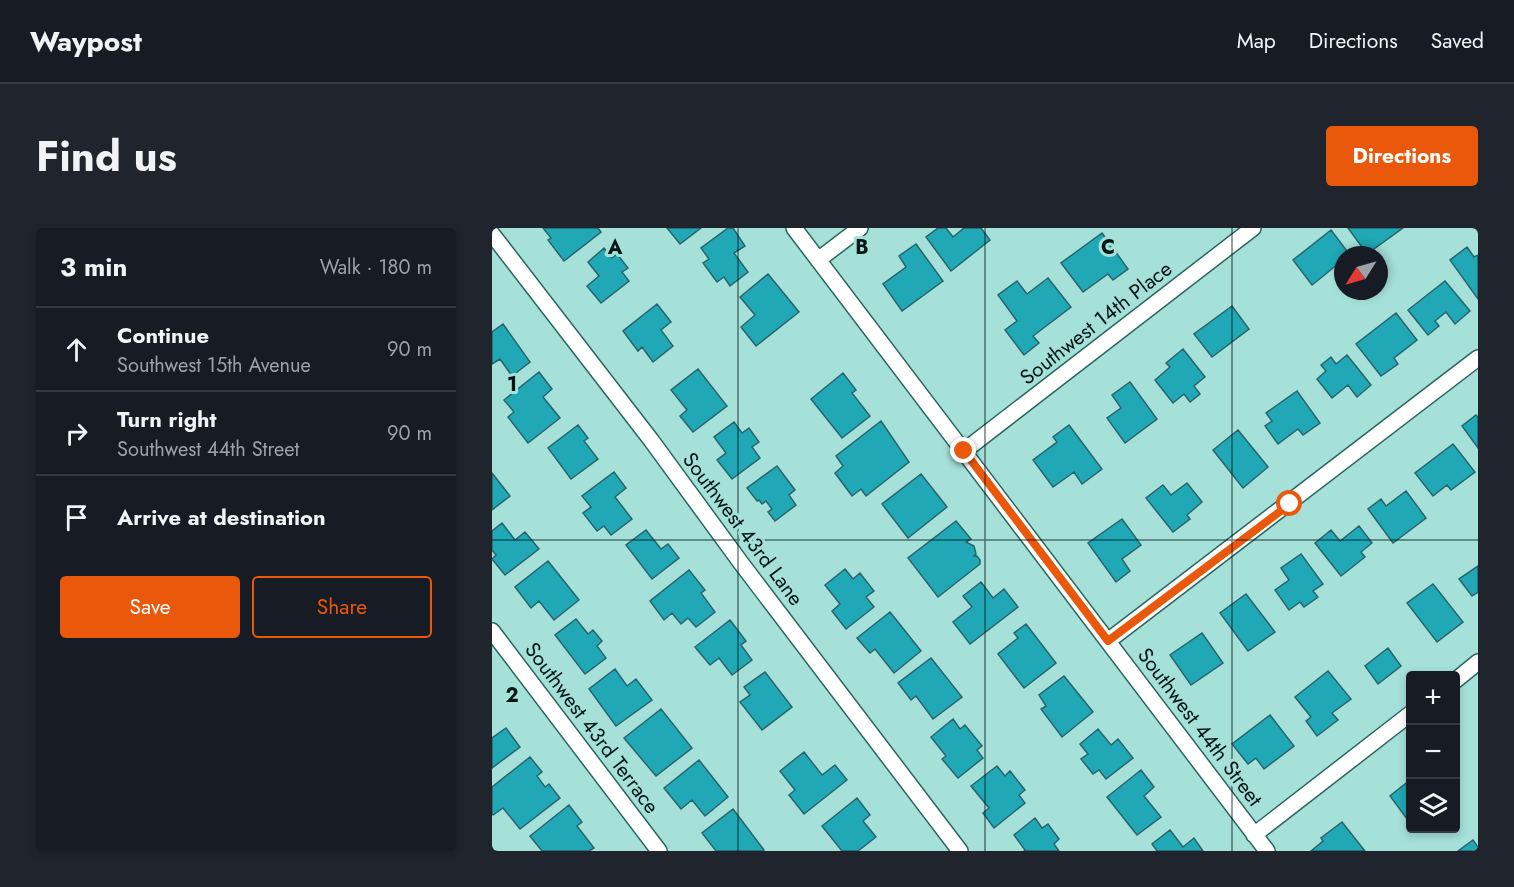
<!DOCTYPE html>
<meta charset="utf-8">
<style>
body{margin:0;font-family:Jost,sans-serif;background:#20242c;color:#f1f3f6}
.controls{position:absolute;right:18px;bottom:18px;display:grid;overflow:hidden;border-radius:6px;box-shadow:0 3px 9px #0003}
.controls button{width:54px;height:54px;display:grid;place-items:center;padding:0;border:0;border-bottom:2px solid #363941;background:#171b24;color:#f1f3f6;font:30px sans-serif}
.compass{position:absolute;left:842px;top:18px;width:54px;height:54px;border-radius:50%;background:#171b24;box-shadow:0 3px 9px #0003;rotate:233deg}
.stop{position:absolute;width:18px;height:18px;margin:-14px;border:4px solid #ea580c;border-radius:50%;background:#fff}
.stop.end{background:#ea580c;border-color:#fff;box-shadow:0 2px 6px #0008}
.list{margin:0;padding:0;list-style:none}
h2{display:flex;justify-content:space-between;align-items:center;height:78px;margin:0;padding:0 24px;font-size:26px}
h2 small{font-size:20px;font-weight:400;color:#9ea1a6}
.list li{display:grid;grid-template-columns:39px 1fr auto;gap:18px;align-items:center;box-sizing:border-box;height:84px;padding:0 24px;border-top:2px solid #363941}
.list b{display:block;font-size:22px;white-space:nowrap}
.list p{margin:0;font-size:20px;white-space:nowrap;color:#9ea1a6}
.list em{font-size:20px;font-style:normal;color:#9ea1a6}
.actions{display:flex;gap:12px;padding:18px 24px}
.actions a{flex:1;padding:14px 0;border:2px solid #ea580c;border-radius:6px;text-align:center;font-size:21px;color:#ea580c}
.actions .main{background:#ea580c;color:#fff}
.icon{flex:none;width:33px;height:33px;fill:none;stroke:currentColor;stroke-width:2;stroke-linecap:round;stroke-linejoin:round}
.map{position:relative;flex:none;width:986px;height:623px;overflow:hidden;border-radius:6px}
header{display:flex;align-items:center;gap:36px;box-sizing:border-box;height:84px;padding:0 30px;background:#171b24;border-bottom:2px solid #363941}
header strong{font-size:28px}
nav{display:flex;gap:33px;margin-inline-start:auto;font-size:21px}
.intro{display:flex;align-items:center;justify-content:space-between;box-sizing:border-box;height:144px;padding:0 36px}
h1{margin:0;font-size:42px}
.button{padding:15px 27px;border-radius:6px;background:#ea580c;color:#fff;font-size:21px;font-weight:700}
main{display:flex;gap:36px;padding:0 36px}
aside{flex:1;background:#171b24;border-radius:6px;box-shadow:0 3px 9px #0003}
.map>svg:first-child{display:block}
.building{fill:#20a8b6;stroke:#29646b;stroke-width:1.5}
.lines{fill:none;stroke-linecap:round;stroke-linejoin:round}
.minor-casing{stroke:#2b6660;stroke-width:18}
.minor{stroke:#fff;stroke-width:15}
.route{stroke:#ea580c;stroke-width:8}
.grid{fill:none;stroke:#011715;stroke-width:1.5;stroke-opacity:0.55}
.labels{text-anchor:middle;stroke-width:6;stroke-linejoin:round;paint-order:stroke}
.street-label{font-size:21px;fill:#011715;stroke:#a5e1d9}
.grid-label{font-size:20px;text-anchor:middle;font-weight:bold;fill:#011715;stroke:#a5e1d9;stroke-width:6;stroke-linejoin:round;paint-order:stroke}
</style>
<header>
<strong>Waypost</strong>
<nav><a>Map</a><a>Directions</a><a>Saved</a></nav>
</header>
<div class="intro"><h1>Find us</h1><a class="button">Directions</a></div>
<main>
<aside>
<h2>3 min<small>Walk · 180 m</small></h2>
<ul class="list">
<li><svg class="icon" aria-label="ahead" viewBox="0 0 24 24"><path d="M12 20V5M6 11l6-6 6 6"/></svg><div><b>Continue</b><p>Southwest 15th Avenue</p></div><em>90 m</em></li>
<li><svg class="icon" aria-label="right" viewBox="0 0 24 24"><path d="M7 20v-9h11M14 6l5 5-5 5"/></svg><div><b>Turn right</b><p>Southwest 44th Street</p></div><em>90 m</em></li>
<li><svg class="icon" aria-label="arrive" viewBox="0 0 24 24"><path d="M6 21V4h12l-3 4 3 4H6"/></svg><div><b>Arrive at destination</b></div></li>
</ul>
<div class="actions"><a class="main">Save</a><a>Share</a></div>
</aside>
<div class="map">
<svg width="986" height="623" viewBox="0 0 986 623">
<rect width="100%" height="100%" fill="#a5e1d9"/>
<path class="building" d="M 51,0 L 106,0 L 109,4 L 72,33 L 56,12 L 59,10 Z
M 175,0 L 209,0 L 188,16 Z
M 236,0 L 241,0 L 253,18 L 242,25 L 256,44 L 238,58 L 232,49 L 225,54 L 211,35 L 217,31 L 209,20 Z
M 446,0 L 454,0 L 461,9 L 472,0 L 489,0 L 498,12 L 459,43 L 434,9 Z
M 856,0 L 911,0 L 875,26 Z
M 839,2 L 858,27 L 851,27 L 851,32 L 820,57 L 801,32 Z
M 610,5 L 636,41 L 621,52 L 616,46 L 591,64 L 569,35 Z
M 424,16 L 451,53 L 410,83 L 391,56 L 414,39 L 407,28 Z
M 975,19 L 982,29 L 986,27 L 986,71 L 958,32 Z
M 112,20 L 120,30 L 125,26 L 136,40 L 130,44 L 137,53 L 109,75 L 95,58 L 107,48 L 96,34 Z
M 276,46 L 307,84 L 264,118 L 249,99 L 263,87 L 248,69 Z
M 556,50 L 579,79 L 541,108 L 547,115 L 532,127 L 513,102 L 525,93 L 506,67 L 525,53 L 535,66 Z
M 953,53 L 978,83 L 963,96 L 954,84 L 943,93 L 947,98 L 936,107 L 916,82 Z
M 165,76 L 179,94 L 169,102 L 181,118 L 161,134 L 150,119 L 146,123 L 131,103 Z
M 740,78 L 757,101 L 720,129 L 702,106 Z
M 904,85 L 925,112 L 902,130 L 906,136 L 889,148 L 864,116 Z
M 11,96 L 38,134 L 20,148 L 8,131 L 0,136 L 0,104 Z
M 691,121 L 713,149 L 702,158 L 708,166 L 698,174 L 692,166 L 681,175 L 663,152 L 678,139 L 674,135 Z
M 855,127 L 879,157 L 865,169 L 856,157 L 840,170 L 825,151 L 834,143 L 829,137 L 839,129 L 844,136 Z
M 206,141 L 235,178 L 201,204 L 188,188 L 195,182 L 179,162 Z
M 47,144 L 60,161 L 51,169 L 68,190 L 36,215 L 16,189 L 22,184 L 12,172 Z
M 351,145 L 364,162 L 360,165 L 378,188 L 350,210 L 319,171 Z
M 638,154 L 665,191 L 633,215 L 615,190 L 629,180 L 620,167 Z
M 805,163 L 828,195 L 811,207 L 806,201 L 786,216 L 773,198 L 780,193 L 774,185 Z
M 984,187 L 986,189 L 986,220 L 970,198 Z
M 389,193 L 417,234 L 374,268 L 369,261 L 360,268 L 343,245 L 351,238 L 344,228 Z
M 242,194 L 250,205 L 257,200 L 267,214 L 260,219 L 268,230 L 240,251 L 225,232 L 234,225 L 222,209 Z
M 86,197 L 96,210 L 92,213 L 106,231 L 79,251 L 56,220 Z
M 577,197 L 610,241 L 590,256 L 582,244 L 561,259 L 541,232 L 565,214 L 561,209 Z
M 746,202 L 776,239 L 751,260 L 721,222 Z
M 961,216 L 983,244 L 959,262 L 955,257 L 941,268 L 923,245 Z
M 285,238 L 303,262 L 297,267 L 304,277 L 283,293 L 276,284 L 280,281 L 274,273 L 270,276 L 267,272 L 265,273 L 255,260 Z
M 122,244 L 134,260 L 123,269 L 140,291 L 119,307 L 112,298 L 105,303 L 91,285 L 99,279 L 90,268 Z
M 0,245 L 18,268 L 0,282 Z
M 429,246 L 455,279 L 416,310 L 390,276 Z
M 695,255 L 710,274 L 695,287 L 698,291 L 681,304 L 654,270 L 671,257 L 679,267 Z
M 914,263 L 934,290 L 901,315 L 876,281 L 889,271 L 894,278 Z
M 630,291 L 649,317 L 630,331 L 638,343 L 624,354 L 596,315 Z
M 464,293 L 479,311 L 474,314 L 482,318 L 484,326 L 482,328 L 485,328 L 488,332 L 488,336 L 446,369 L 416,330 Z
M 10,295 L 23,312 L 33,304 L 47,321 L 13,347 L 0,331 L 4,327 L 0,322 L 0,303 Z
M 867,298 L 880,315 L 869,324 L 873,329 L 849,348 L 823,315 L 839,302 L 848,313 Z
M 154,302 L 169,321 L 176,316 L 187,330 L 160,351 L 134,317 Z
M 809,326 L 831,356 L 821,363 L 826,369 L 812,379 L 808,374 L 797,382 L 783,362 L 797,352 L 789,340 Z
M 56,333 L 87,372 L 62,392 L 47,373 L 39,380 L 23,359 Z
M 986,338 L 986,364 L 980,368 L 967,351 Z
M 353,341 L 361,351 L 368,345 L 382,363 L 374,369 L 382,379 L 354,401 L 340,383 L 348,376 L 333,357 Z
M 197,342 L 213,362 L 209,365 L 223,384 L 204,399 L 196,390 L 189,396 L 180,385 L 172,392 L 158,373 Z
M 489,354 L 501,370 L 512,361 L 526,379 L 478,416 L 461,394 L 480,379 L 471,368 Z
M 941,356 L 971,394 L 945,414 L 915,375 Z
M 754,366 L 783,404 L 756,423 L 728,385 Z
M 398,384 L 429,423 L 402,445 L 383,421 L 378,425 L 365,410 Z
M 84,391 L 96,406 L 101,402 L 110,413 L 105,418 L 114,430 L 93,446 L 63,407 Z
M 238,392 L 254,413 L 249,417 L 260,432 L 240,447 L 227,430 L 218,437 L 203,419 Z
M 534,396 L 564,435 L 532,460 L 506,426 L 526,410 L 522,405 Z
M 710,405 L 731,435 L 699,457 L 678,427 Z
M 896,420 L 909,438 L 886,456 L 873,438 Z
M 439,430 L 470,469 L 441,491 L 424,468 L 419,472 L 406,455 Z
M 123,441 L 135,458 L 144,451 L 160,472 L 124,498 L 97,461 Z
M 836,443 L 859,471 L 840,485 L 846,492 L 825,508 L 814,493 L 819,489 L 803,469 Z
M 273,444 L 300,479 L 270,502 L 248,474 L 258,467 L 252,459 Z
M 572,448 L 601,484 L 570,509 L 549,481 L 554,478 L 547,467 Z
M 169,481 L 200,520 L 164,548 L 132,510 Z
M 778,487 L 802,518 L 772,541 L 764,530 L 756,536 L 740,516 Z
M 461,491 L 468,501 L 473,497 L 490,518 L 485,522 L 491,530 L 466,550 L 450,531 L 454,528 L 439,509 Z
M 14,500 L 28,519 L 0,540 L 0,510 Z
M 606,501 L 619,517 L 626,511 L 641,530 L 614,551 L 607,542 L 601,546 L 589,531 L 596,526 L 588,516 Z
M 312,524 L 330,547 L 343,537 L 355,552 L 312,586 L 297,567 L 303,562 L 288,543 Z
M 38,529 L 50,544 L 45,548 L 53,559 L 57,556 L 68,570 L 28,601 L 11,580 L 1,587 L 0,586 L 0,559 Z
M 207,532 L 236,569 L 213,588 L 200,572 L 189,581 L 172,560 Z
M 505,538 L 513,548 L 518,543 L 533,562 L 527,567 L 533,575 L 502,600 L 491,585 L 497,580 L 479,558 Z
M 649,542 L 662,559 L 652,568 L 669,589 L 645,607 L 615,569 Z
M 918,552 L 918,595 L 898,568 Z
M 365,570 L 378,587 L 371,593 L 384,609 L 366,623 L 350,623 L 330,598 Z
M 77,577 L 90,594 L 85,598 L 102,620 L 97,623 L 50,623 L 38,608 Z
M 241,581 L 272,622 L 271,623 L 224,623 L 210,605 Z
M 543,590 L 550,600 L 556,596 L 567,611 L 562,616 L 567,623 L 532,623 L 533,622 L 522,607 Z
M 850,594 L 873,623 L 819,623 L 831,613 L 829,610 Z
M 678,602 L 691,619 L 702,610 L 711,623 L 665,623 L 660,616 Z
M 981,612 L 986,619 L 986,623 L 966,623 Z"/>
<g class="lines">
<g class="minor-casing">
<path id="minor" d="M 302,0 L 775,623
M 0,6 L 159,212 L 249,335 L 468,623
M 326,32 L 368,0
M 472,223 L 761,0
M 0,403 L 167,623
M 616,413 L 986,130
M 964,452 L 986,434
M 762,607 L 918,486"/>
</g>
<use href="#minor" class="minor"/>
</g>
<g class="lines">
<path class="route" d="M 472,223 L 616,413 L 798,276"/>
</g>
<path class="grid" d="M 246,0 L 246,623M 493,0 L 493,623M 740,0 L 740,623M 0,312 L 986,312"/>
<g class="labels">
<g class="street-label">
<text transform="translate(604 95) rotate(-38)" y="7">Southwest 14th Place</text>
<text transform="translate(251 301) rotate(53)" y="7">Southwest 43rd Lane</text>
<text transform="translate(708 499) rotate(53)" y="7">Southwest 44th Street</text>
<text transform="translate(100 500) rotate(53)" y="7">Southwest 43rd Terrace</text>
</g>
</g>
<g class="grid-label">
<text x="123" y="26">A</text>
<text x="370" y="26">B</text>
<text x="616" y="26">C</text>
<text x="20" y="163">1</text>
<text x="20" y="474">2</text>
</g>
</svg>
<div class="controls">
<button>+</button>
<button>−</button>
<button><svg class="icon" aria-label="layers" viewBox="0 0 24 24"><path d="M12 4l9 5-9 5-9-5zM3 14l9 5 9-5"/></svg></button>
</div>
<svg class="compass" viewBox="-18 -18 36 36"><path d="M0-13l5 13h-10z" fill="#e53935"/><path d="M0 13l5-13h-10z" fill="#9ea1a6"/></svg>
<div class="stop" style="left:798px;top:276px"></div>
<div class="stop end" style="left:472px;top:223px"></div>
</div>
</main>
